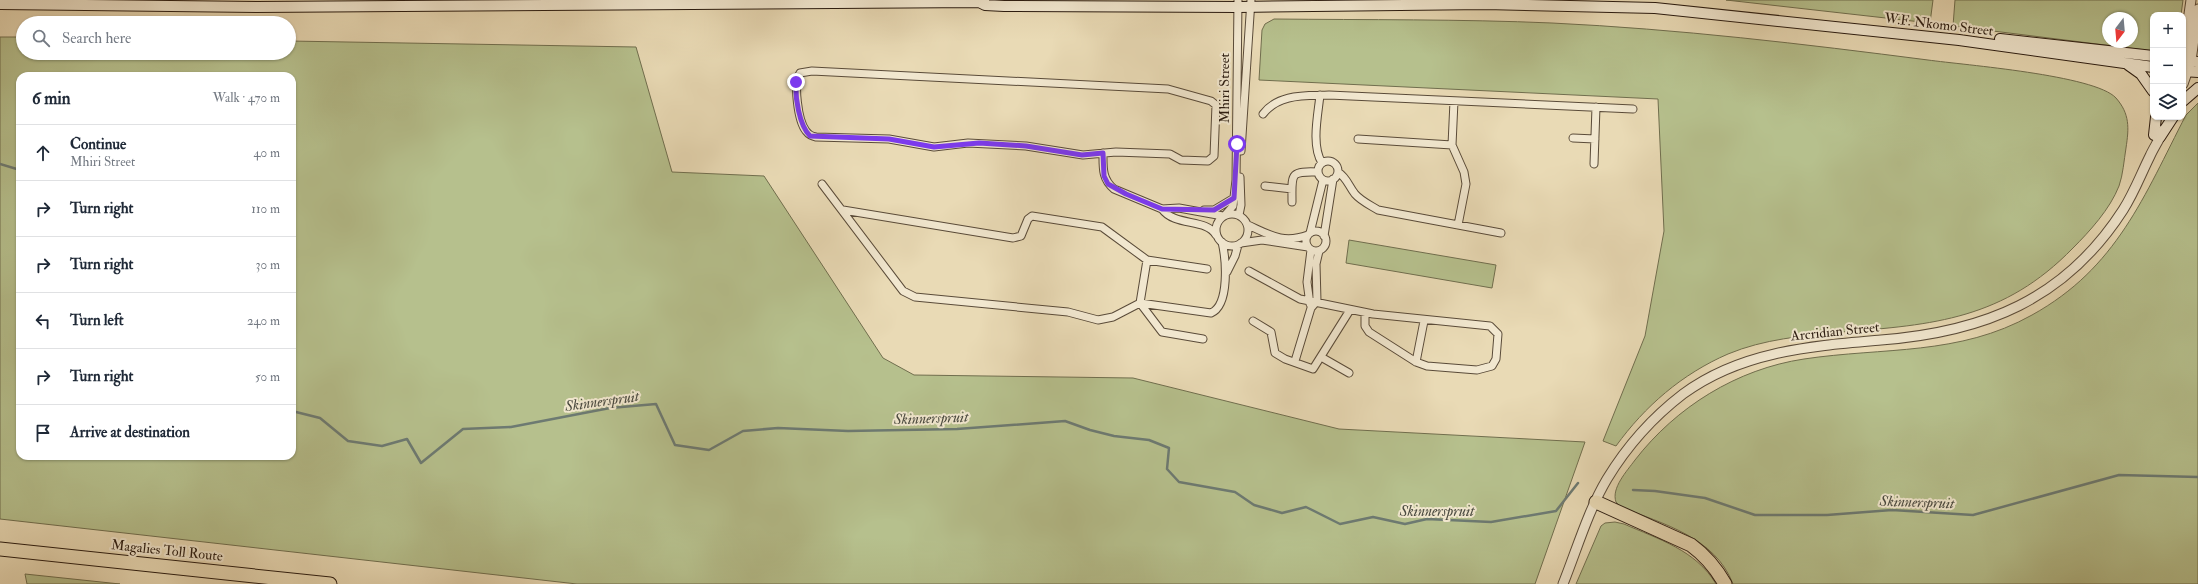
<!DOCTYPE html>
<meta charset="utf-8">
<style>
body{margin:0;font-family:"IM FELL Double Pica",serif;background:#f6f6f7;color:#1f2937}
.controls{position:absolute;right:12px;top:12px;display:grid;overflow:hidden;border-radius:8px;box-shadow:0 1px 3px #0004}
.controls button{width:36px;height:36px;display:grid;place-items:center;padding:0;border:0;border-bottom:1px solid #e0e1e3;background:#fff;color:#1f2937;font:20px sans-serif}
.compass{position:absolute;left:2102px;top:12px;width:36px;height:36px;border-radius:50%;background:#fff;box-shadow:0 1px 3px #0004;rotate:196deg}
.stop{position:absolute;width:12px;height:12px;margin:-9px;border:3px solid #7c3aed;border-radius:50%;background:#fff}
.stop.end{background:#7c3aed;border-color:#fff;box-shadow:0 1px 4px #0008}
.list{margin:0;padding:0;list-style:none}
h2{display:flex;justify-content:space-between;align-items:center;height:52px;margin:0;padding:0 16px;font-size:17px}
h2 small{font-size:13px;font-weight:400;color:#747a83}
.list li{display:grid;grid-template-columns:26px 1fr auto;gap:12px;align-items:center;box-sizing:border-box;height:56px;padding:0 16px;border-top:1px solid #e0e1e3}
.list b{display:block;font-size:15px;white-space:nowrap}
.list p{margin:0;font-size:13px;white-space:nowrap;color:#747a83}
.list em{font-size:13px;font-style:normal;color:#747a83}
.icon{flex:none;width:22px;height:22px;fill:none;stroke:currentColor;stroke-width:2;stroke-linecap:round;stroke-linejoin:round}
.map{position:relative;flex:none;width:2198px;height:584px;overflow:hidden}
.search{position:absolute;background:#fff;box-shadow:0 1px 3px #0004;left:16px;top:16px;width:280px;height:44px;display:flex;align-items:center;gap:10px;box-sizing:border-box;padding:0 14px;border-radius:22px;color:#747a83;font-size:15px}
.panel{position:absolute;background:#fff;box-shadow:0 1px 3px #0004;left:16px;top:72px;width:280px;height:388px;border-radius:12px}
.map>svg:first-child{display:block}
.green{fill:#b6c08d;stroke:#706e4e;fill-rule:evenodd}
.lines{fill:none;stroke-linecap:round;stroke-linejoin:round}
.stream{stroke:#6d7a72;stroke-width:2.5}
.minor-casing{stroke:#5a4b39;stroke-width:9}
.tertiary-casing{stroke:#5a4b39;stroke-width:11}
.secondary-casing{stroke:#2a1b10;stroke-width:12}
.motorway-casing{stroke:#2a1b10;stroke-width:15}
.minor{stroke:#f1e7cf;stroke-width:7}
.tertiary{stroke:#f1e7cf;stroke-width:9}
.secondary{stroke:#f1e7cf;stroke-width:10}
.motorway{stroke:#e9dab5;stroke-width:13}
.route{stroke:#7c3aed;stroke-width:5}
.labels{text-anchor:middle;stroke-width:4;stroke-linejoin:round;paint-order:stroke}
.street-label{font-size:14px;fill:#2a1b10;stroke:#f1e7cf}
.water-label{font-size:15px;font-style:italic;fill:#4b4b41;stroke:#f1e7cf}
</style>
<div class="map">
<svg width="2198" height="584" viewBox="0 0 2198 584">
<rect width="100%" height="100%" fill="#e9dab5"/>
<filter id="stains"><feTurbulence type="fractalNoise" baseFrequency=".005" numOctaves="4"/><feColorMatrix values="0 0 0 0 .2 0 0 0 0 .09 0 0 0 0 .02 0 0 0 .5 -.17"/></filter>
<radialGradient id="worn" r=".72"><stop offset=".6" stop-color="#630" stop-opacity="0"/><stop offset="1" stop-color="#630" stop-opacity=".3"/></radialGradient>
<path class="green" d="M 1726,0 L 1933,0 L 1930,23 Z
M 1955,0 L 2183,0 L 2181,15 L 2153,15 L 2153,51 L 1953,26 ZM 2108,18 L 2132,18 L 2132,42 L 2108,42 Z
M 1274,19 C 1367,20 1460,19 1552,23 C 1678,29 1804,44 1928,60 C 1964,65 2095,75 2116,98 C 2130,114 2129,128 2126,148 C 2124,160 2123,175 2119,186 C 2110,209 2090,231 2073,248 C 2004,319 1934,325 1841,332 C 1802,336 1764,339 1728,354 C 1682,374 1645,406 1616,446 L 1603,441 L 1645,336 L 1664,231 L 1658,99 L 1259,80 L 1262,30 L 1265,24 Z
M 0,37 L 23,37 L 23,53 L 289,53 L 289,41 L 636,47 L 672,172 L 764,176 L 883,358 L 914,375 L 1133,378 L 1339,429 L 1585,442 L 1535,584 L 577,584 L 0,519 ZM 20,76 L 292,76 L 292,456 L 20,456 Z
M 2198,103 L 2198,584 L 1733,584 C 1715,537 1663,524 1621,507 L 1616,502 C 1611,488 1627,471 1635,460 C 1676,407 1737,369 1804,359 C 1884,347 1959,356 2032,315 C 2117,268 2144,196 2186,115 Z
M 1349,240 L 1496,265 L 1492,288 L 1346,263 Z
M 1615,522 L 1624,524 C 1658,539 1696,550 1716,584 L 1576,584 L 1601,526 L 1605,523 Z
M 25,574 L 120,584 L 27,584 Z"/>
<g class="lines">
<path class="stream" d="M 0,164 L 20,170
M 292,411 L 320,418 L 348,441 L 382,446 L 407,439 L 421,463 L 463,429 L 511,427 L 610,408 L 656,404 L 675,445 L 709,450 L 743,431 L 778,428 L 848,431 L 957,429 L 1065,421 L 1090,430 L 1114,436 L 1149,440 L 1169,448 L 1167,469 L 1179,482 L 1235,492 L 1254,505 L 1282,513 L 1306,507 L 1340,524 L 1373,517 L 1405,524 L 1427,519 L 1491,522 L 1556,511 L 1578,483
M 1633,490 L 1655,491 L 1705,498 L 1755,515 L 1827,515 L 1892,510 L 1973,515 L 2119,475 L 2198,477"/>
<g class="minor-casing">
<path id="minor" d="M 812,71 L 1168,89 L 1211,101 L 1216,105 L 1214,156 L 1208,161 L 1181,160 L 1170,154 L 1116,152 L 1083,155 L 1026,146 L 968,143 L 934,147 L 889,139 L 816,137 C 811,136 809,135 806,131 C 798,121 793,83 800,73 Z
M 1320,95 C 1318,115 1311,145 1322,163
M 1454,101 L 1452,145 L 1464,172 L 1466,184 L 1458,225
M 1263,114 C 1279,93 1306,96 1329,95 L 1633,109
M 1573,138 L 1595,139
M 1358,139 L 1452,145
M 1241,151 L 1251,0
M 1103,153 C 1103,168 1102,179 1114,189 L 1162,209 L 1179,208 L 1223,216
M1318 171a10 10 0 1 1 20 0a10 10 0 1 1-20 0Z
M 1594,164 L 1596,107
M 1338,172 C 1347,178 1348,185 1355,194 C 1361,201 1370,205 1378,210 L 1501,233
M 822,184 L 903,291 L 915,297 L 1068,312 L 1098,320 L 1113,317 L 1140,303 L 1211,313 C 1230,305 1226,259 1222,242
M 1265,186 L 1292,189
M 1292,202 C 1292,174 1289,171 1318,172
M 1162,209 C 1175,227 1206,218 1216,235
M 843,210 L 1013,238 L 1021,236 L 1028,219 L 1032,216 L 1102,227 L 1147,260 L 1207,269
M 1204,210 L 1214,210 L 1234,198
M1216 230a16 16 0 1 1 32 0a16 16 0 1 1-32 0Z
M 1226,214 L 1233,206 L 1236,180 L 1238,0
M 1239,215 L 1241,205 L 1240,177
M 1248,225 C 1270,235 1283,244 1308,235
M1306 241a10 10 0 1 1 20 0a10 10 0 1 1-20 0Z
M 1310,233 L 1323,180
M 1324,236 L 1333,179
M 1241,243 L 1262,240 L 1308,247
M 1147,260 L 1140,303 L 1162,332 L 1203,339
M 1249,271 L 1300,299 L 1373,314 L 1490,326 L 1498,334 L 1496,359 L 1492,366 L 1477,370 L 1427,366 L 1416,362 L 1369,332 L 1365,326 L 1365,313
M 1227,272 L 1235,256 L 1238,245
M 1310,304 L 1307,282 L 1311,250
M 1253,321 L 1271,332 L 1275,353 L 1285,359 L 1313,369 L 1350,310
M 1321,357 L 1349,373
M 1295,361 L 1311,308 L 1317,301 L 1316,264 L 1319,251
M 1416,362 L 1424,321"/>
</g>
<g class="tertiary-casing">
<path id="tertiary" d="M 2183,56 L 2191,0
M 2183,84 L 2191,61 L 2198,9
M 1563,584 C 1577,549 1588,511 1607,479 C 1627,446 1653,417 1683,394 C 1741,351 1812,346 1881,340 C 1984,332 2065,300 2123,210 C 2134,193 2141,174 2150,156 C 2154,147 2160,139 2163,130"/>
</g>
<g class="secondary-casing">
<path id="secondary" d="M 979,2 L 985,5 L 1004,6 L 1239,7 L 1486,4 L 1655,8 L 1959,40 L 2153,67
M 0,4 L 257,7 L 979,2 L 984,0
M 2000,39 L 2153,56
M 2183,60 L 2198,62
M 2127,64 L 2141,74 L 2153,91
M 2183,71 L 2198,72
M 2183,101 L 2198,88
M 2154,135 L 2156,117
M 2160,137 L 2173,117"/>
</g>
<g class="motorway-casing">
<path id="motorway" d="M 1596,502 L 1691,545 C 1706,556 1716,568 1725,584
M 0,549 L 330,584"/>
</g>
<use href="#minor" class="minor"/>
<use href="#tertiary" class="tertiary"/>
<use href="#secondary" class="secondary"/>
<use href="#motorway" class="motorway"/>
</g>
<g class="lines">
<path class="route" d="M 796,82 C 795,97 799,125 810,136 L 889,139 L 934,147 L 979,143 L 1026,146 L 1082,155 L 1103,153 L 1104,176 L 1108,184 L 1126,194 L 1162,209 L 1214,210 L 1234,198 L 1237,144"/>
</g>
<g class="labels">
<g class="street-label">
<text transform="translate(1939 24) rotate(7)" y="5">W.F. Nkomo Street</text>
<text transform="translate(1224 88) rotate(-90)" y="5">Mhiri Street</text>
<text transform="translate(1835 331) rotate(-6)" y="5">Arcridian Street</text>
<text transform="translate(167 550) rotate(6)" y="5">Magalies Toll Route</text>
</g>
<g class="water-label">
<text transform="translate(602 401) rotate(-8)" y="5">Skinnerspruit</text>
<text transform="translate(931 418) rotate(-2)" y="5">Skinnerspruit</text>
<text transform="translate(1917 502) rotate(2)" y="5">Skinnerspruit</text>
<text x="1437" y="516">Skinnerspruit</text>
</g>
</g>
<rect width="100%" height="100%" filter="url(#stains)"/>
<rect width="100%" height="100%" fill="url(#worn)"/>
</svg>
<div class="controls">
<button>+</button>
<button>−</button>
<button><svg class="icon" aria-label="layers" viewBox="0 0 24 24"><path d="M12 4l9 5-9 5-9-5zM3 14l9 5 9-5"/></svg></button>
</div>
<svg class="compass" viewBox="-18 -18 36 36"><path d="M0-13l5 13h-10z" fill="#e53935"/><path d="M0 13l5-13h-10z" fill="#747a83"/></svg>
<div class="stop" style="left:1237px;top:144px"></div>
<div class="stop end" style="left:796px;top:82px"></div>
<div class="search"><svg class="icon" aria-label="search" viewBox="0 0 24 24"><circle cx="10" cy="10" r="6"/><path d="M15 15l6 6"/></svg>Search here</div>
<section class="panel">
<h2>6 min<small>Walk · 470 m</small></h2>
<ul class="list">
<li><svg class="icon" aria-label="ahead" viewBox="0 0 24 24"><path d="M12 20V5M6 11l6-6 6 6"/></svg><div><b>Continue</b><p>Mhiri Street</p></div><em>40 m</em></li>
<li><svg class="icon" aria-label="right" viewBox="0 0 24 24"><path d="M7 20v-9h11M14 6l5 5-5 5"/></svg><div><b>Turn right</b></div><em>110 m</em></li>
<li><svg class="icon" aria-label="right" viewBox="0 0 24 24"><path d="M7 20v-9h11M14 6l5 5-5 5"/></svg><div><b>Turn right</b></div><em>30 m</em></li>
<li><svg class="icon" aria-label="left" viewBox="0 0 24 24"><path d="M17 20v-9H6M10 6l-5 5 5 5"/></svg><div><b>Turn left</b></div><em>240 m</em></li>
<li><svg class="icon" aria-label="right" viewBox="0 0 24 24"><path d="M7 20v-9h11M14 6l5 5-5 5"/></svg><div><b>Turn right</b></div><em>50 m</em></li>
<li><svg class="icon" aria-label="arrive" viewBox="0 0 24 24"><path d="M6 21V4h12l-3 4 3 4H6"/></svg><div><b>Arrive at destination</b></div></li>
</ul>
</section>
</div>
